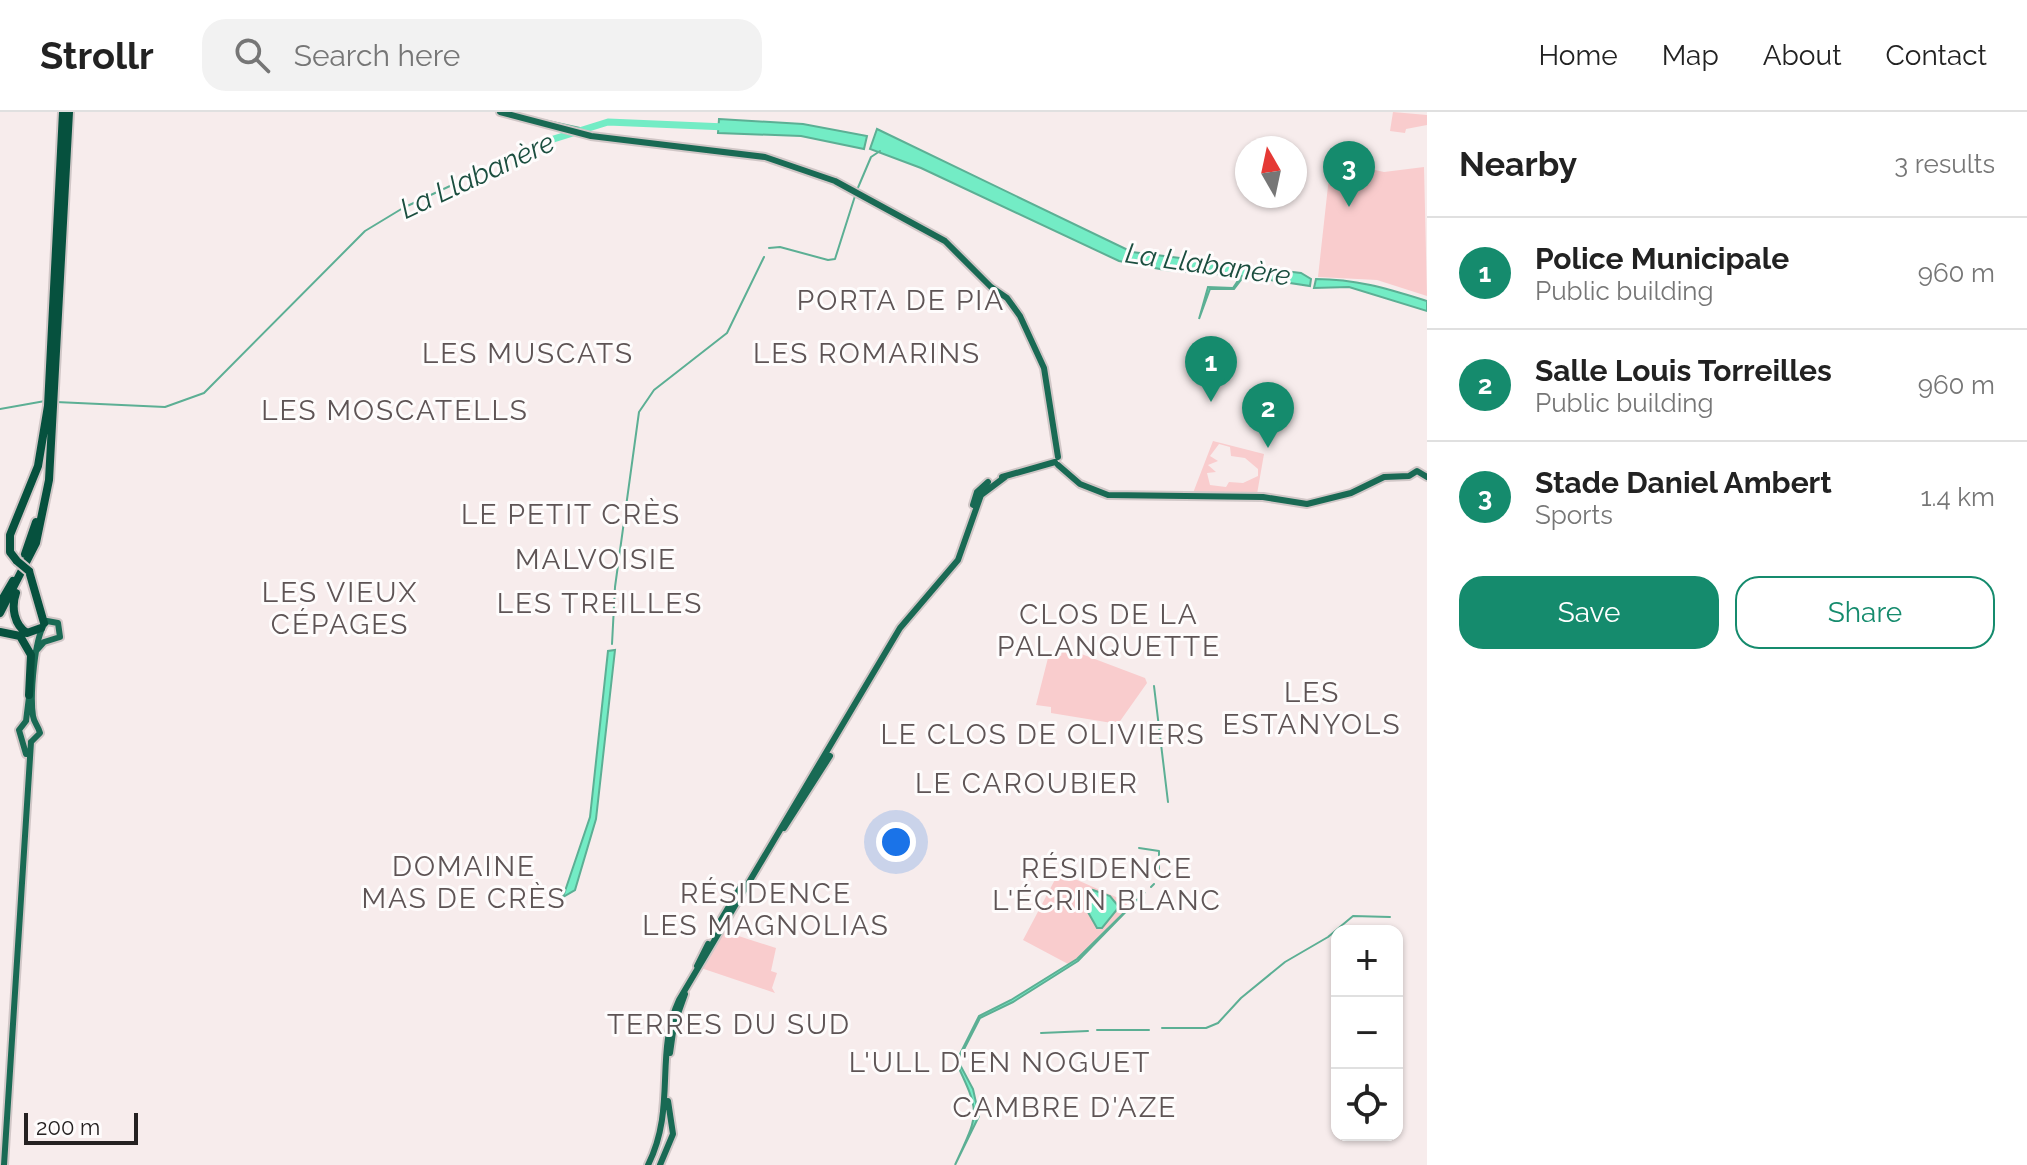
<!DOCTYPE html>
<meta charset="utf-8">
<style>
body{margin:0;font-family:Raleway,sans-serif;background:#f2f2f2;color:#222}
.controls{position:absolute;right:24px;bottom:24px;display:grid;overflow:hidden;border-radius:16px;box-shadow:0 2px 6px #0004}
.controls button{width:72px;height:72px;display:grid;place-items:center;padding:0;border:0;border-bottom:2px solid #e0e0e0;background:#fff;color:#222;font:40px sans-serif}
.compass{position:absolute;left:1235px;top:24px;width:72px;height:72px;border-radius:50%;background:#fff;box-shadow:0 2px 6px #0004;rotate:351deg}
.scale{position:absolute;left:24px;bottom:20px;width:114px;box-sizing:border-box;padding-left:8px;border:4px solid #252121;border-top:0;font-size:22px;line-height:28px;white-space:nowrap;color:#252121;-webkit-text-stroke:6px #fefcfc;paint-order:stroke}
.you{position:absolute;left:896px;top:730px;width:28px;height:28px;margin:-20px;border:6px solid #fff;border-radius:50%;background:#1a73e8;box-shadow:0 0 0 12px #1a73e833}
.badge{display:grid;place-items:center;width:52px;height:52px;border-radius:50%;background:#158b6d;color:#fff;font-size:26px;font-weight:700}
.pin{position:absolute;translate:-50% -66px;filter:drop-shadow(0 2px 4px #0008)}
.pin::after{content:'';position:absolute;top:42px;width:28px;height:24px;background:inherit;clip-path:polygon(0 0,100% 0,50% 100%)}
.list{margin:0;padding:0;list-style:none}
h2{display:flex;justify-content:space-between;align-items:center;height:104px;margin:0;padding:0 32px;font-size:34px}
h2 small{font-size:26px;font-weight:400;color:#767676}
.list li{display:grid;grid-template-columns:52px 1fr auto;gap:24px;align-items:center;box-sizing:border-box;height:112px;padding:0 32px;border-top:2px solid #e0e0e0}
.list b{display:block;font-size:30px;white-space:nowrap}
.list p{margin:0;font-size:26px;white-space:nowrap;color:#767676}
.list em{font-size:26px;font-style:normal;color:#767676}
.actions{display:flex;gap:16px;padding:24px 32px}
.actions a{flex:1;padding:18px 0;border:2px solid #158b6d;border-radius:24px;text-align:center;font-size:28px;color:#158b6d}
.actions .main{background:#158b6d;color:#fff}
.icon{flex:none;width:44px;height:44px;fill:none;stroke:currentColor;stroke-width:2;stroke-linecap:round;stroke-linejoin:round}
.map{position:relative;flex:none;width:1427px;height:1053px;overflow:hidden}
header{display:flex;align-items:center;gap:48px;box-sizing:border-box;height:112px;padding:0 40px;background:#fff;border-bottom:2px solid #e0e0e0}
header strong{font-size:38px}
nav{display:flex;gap:44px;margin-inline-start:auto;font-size:28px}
.search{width:560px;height:72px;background:#f2f2f2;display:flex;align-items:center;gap:20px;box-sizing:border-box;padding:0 28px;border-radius:24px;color:#767676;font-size:30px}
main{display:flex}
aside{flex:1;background:#fff}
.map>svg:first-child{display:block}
.green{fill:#f9cccd;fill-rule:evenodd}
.water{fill:#73ecc5;stroke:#5caf94;stroke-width:2}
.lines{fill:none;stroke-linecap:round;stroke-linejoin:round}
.stream{stroke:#5caf94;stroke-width:2}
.river{stroke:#73ecc5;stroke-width:7}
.major-casing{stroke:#d1c7c7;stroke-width:10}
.highway-casing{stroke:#d1c7c7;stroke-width:12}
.major{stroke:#196a54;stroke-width:6}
.highway{stroke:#06513e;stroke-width:8}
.highway-bridge-casing{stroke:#d1c7c7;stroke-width:12;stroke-linecap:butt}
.highway-bridge{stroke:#06513e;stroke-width:8}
.labels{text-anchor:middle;stroke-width:6;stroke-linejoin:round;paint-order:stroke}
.water-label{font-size:28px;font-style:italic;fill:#1b4e3f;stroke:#fefcfc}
.neighbourhood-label{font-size:28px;letter-spacing:2px;fill:#5e5455;stroke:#fefcfc}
</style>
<header>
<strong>Strollr</strong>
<div class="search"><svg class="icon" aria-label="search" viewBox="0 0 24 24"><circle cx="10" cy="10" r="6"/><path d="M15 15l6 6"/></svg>Search here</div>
<nav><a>Home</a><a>Map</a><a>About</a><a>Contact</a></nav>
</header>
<main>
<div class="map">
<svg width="1427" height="1053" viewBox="0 0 1427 1053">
<rect width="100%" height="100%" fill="#f7ecec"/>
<path class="green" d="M 1393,0 L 1427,3 L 1427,13 L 1406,17 L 1405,21 L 1390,19 Z
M 1338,50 L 1384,60 L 1424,55 L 1427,184 L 1377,168 L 1318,165 L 1330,56 Z
M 1213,329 L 1264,342 L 1257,382 L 1193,381 ZM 1219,332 L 1230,335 L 1231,344 L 1245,346 L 1258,357 L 1258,364 L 1243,371 L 1229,370 L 1226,375 L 1210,373 L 1207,361 L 1216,360 L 1208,353 L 1218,349 L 1210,344 Z
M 1063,535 L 1145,566 L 1147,571 L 1118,612 L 1051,601 L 1051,595 L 1036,593 L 1049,542 L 1061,544 Z
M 1059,760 L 1125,789 L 1129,796 L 1070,853 L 1023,828 Z
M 723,819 L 776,836 L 771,859 L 777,861 L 772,876 L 775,881 L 701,856 Z"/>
<path class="water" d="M 719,7 L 803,12 L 867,24 L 864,37 L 801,24 L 718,21 Z
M 877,17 L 1132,140 L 1301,161 L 1311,167 L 1310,174 L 1244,164 L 1234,177 L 1210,177 L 1199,207 L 1208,175 L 1233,176 L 1241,164 L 1165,158 L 1119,149 L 921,56 L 870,37 Z
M 1316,167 C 1357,167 1388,177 1427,189 L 1427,199 L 1349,175 L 1314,176 Z
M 615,538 L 596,707 L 575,778 L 563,785 L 590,705 L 608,539 Z
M 1093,778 L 1110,784 L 1119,795 L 1102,816 L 1097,816 L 1088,800 Z
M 1145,780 L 1078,849 L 1013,890 L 980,906 L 958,949 L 973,977 L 979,1004 L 955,1053 C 979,1000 981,1003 956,950 L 979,904 L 1011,888 L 1077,847 Z"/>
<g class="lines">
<path class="stream" d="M 515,0 L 529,5
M 539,7 L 580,16
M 857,78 L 871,45 L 880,39
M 769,136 L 780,135 L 828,148 L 835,147 L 855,84
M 56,290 L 165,295 L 204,281 L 365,119 L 403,96 L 544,30
M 0,297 L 45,289
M 612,532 L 615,475 L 639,300 L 654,278 L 727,221 L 764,145
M 1154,574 L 1168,690
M 1139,736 L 1159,739 L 1159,757
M 1151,775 L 1154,772
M 1162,916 L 1206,916 L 1218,911 L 1241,886 L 1285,850 L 1328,825 L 1353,804 L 1390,805
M 1097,918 L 1149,918
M 1041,921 L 1088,919"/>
<path class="river" d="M 544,30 L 608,10 L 726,15"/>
<g class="major-casing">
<path id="major" d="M 500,0 L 591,24 L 765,45 L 835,69 L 945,129 L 991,175 L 1007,186 L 1020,204 L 1044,256 L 1058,345
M 1058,353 L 1080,372 L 1108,383 L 1263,385 L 1307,392 L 1351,381 L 1384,365 L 1409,364 L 1417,359 L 1427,365
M 1002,365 L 1055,350
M 973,393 L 977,380 L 988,370
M 26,609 L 29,585
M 31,630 L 40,621 C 38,613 34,611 33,604 C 30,585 34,521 47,509 L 58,511 L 60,525 L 44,530 L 36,539
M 26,642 L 19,618 L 26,609
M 784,716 L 830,644
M 719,811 L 740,776
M 697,854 L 708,832
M 670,941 L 674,913 L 685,882
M 4,1053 L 31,630
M 648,1053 C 677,995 654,942 679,888 L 900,516 L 958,448 L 981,383 L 1005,365
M 660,1053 L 673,1022 L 668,989"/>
</g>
<g class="highway-casing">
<path id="highway" d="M 25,442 L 36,410
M 17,449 L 10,440 L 10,423 L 38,354 L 48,294 L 63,0
M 29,459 L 44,511
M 16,481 C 11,495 14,513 27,521 L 41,516
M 0,491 L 13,469
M 0,501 L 36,431 L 49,368 L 69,0
M 0,520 L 20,524 L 31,543 L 29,583"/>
</g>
<use href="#major" class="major"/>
<use href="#highway" class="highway"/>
<g class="highway-bridge-casing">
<path id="highway-bridge" d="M 17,449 L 29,459"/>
</g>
<use href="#highway-bridge" class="highway-bridge"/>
</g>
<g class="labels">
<g class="water-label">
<text transform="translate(477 63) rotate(-25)" y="10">La Llabanère</text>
<text transform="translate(1208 152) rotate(8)" y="10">La Llabanère</text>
</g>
<g class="neighbourhood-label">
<text x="901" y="198">PORTA DE PIA</text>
<text x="528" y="251">LES MUSCATS</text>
<text x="867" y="251">LES ROMARINS</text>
<text x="395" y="308">LES MOSCATELLS</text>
<text x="571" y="412">LE PETIT CRÈS</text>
<text x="596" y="457">MALVOISIE</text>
<text x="340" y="490">LES VIEUX<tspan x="340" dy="32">CÉPAGES</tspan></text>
<text x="600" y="501">LES TREILLES</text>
<text x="1109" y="512">CLOS DE LA<tspan x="1109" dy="32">PALANQUETTE</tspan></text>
<text x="1312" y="590">LES<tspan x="1312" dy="32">ESTANYOLS</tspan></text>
<text x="1043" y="632">LE CLOS DE OLIVIERS</text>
<text x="1027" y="681">LE CAROUBIER</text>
<text x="464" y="764">DOMAINE<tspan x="464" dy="32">MAS DE CRÈS</tspan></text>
<text x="1107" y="766">RÉSIDENCE<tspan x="1107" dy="32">L'ÉCRIN BLANC</tspan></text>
<text x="766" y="791">RÉSIDENCE<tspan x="766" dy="32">LES MAGNOLIAS</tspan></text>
<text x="729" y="922">TERRES DU SUD</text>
<text x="1000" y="960">L'ULL D'EN NOGUET</text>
<text x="1065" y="1005">CAMBRE D'AZE</text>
</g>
</g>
</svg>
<div class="controls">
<button>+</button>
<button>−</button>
<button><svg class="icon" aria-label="locate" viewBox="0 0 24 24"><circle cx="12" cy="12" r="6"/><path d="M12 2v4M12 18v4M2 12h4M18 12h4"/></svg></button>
</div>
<svg class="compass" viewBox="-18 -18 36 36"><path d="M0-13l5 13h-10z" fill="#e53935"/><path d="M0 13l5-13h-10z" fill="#767676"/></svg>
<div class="scale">200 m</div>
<div class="you"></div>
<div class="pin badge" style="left:1211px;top:290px">1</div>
<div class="pin badge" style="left:1268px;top:336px">2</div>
<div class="pin badge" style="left:1349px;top:95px">3</div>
</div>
<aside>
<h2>Nearby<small>3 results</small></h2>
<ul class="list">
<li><span class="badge">1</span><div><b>Police Municipale</b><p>Public building</p></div><em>960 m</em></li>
<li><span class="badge">2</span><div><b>Salle Louis Torreilles</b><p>Public building</p></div><em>960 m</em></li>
<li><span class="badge">3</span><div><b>Stade Daniel Ambert</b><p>Sports</p></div><em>1.4 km</em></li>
</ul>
<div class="actions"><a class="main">Save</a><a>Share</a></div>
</aside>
</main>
